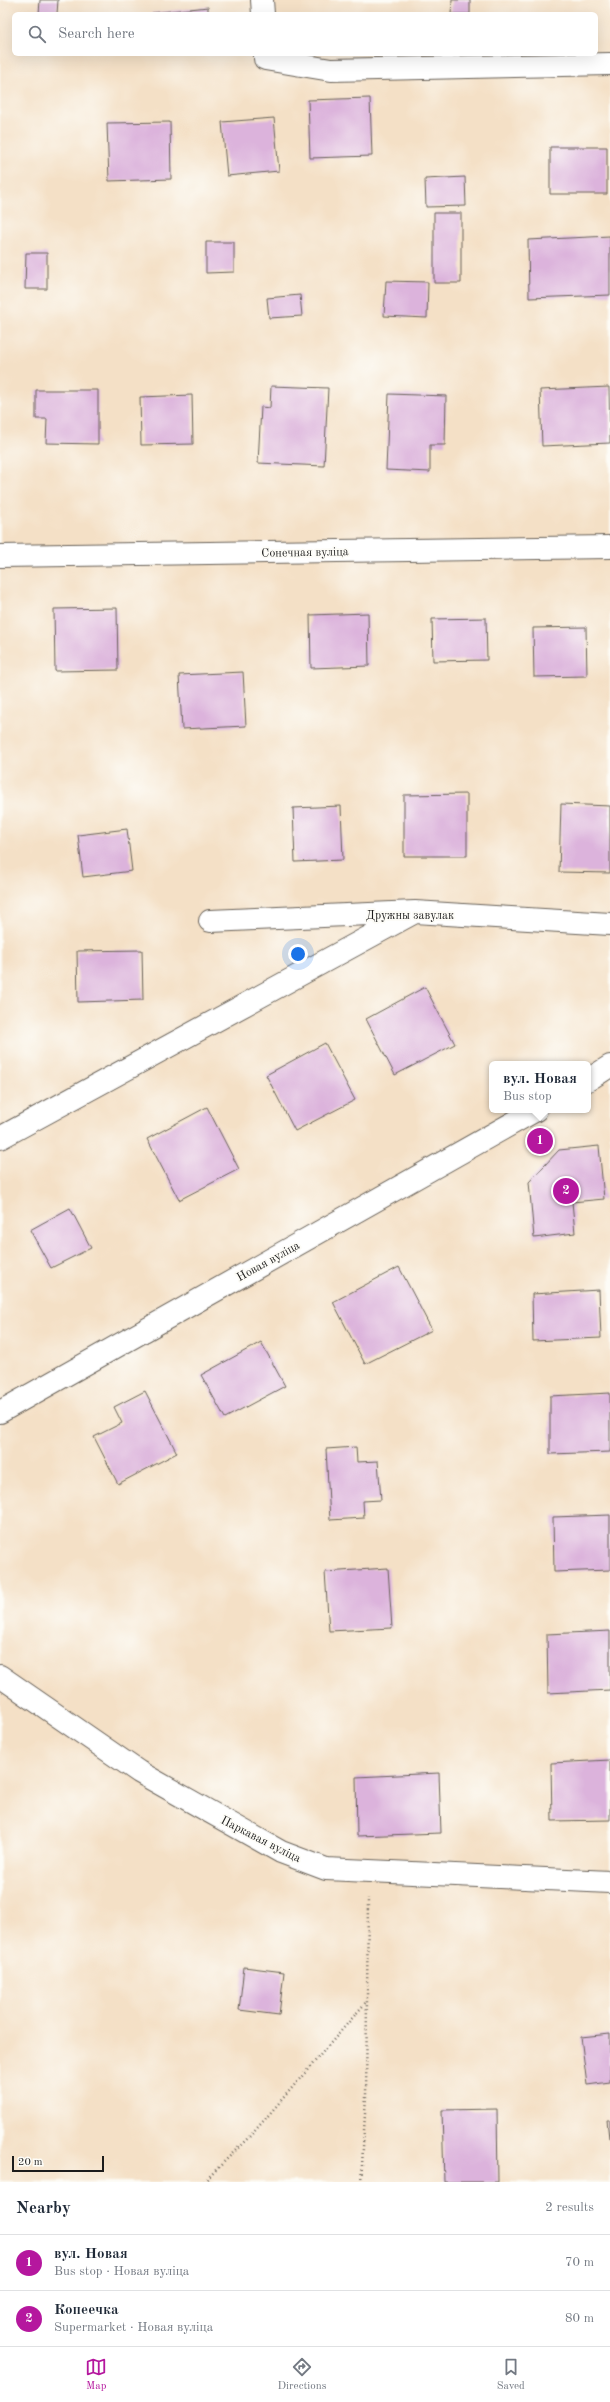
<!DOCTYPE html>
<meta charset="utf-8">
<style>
body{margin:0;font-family:"Old Standard TT",serif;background:#f2f2f3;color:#1f2937}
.scale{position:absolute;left:12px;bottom:10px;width:92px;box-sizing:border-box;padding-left:4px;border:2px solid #1c1c1c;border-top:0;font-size:11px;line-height:14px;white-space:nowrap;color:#1c1c1c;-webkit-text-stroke:3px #fdfcf7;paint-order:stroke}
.you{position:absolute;left:298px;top:954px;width:14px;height:14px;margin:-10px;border:3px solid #fff;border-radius:50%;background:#1a73e8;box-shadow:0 0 0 6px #1a73e833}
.badge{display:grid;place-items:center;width:26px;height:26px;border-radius:50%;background:#b5179e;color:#fff;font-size:13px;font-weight:700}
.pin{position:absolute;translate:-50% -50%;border:2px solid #fff;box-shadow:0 1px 4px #0006}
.popup{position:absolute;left:489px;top:1061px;width:102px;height:52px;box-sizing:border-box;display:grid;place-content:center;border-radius:6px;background:#fff;filter:drop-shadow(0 1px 3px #0005);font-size:13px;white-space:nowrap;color:#747a83}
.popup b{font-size:15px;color:#1f2937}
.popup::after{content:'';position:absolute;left:50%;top:100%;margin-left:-8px;border:8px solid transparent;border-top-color:#fff}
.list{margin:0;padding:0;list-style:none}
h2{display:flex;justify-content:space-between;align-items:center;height:52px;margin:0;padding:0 16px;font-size:17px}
h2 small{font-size:13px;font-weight:400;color:#747a83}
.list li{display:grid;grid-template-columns:26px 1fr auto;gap:12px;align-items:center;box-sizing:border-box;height:56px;padding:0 16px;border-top:1px solid #e0e1e3}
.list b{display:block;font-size:15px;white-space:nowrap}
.list p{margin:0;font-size:13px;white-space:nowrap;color:#747a83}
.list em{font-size:13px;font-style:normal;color:#747a83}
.icon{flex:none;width:22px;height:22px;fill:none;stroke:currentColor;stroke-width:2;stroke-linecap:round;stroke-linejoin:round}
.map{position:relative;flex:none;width:610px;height:2182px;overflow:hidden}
.search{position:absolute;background:#fff;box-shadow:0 4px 16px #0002;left:12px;right:12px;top:12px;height:44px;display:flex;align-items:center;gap:10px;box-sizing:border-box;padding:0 14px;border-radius:6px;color:#747a83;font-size:15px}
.sheet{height:164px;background:#fff}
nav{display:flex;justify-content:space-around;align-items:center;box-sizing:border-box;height:56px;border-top:1px solid #e0e1e3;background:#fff;font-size:11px;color:#747a83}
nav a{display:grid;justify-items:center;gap:2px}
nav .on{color:#b5179e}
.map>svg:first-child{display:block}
.building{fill:#dcb3dc}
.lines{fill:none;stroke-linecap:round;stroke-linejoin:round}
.minor-casing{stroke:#686158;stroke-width:24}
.path{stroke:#686158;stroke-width:2.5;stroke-dasharray:1 3;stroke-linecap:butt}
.minor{stroke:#fff;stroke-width:22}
.labels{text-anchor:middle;stroke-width:3.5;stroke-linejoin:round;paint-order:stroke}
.street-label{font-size:12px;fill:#1c1c1c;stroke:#fdfcf7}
</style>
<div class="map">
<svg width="610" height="2182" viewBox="0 0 610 2182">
<rect width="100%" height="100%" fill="#fdfcf7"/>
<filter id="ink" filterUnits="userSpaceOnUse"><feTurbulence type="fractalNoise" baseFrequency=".025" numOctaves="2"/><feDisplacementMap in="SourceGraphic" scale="8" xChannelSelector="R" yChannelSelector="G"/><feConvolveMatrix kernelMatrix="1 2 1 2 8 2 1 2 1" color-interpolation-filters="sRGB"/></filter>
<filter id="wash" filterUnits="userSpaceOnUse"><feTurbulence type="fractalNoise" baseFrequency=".012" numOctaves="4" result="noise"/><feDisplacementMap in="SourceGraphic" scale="16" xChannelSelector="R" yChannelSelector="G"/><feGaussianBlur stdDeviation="0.9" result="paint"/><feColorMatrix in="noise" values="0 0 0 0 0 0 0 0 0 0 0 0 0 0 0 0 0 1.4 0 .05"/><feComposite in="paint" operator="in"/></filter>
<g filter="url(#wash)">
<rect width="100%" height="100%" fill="#f4e0c6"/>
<g id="blocks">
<path class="building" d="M 40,0 L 58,0 L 57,14 L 39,14 Z
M 452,0 L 470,0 L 470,14 L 451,14 Z
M 208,7 L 208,14 L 152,14 L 152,13 Z
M 370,98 L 372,156 L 310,158 L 308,100 Z
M 274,118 L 279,171 L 227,176 L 222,122 Z
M 170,122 L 171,179 L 109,181 L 107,123 Z
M 550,147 L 607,147 L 607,194 L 550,194 Z
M 465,177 L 466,206 L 426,207 L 425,179 Z
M 434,213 L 461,213 L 461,283 L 434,283 Z
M 610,236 L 610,295 L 529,298 L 528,240 Z
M 206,242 L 234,242 L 234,272 L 206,273 Z
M 26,253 L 47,253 L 47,289 L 25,289 Z
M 386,281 L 428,282 L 427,318 L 384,316 Z
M 300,295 L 302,316 L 269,318 L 267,298 Z
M 271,386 L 328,388 L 324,466 L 258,463 L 261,407 L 270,408 Z
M 609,387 L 610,443 L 542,446 L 540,390 Z
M 36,390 L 98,390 L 98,444 L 46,443 L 47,419 L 36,419 Z
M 389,394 L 446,396 L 445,445 L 430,445 L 430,472 L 386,470 Z
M 192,395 L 193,444 L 141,445 L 140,397 Z
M 117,608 L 118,670 L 55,671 L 54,609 Z
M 368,613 L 369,666 L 311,668 L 310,615 Z
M 486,618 L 487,660 L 433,661 L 432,619 Z
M 586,627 L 587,676 L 534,677 L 533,628 Z
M 243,672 L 246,726 L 182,729 L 179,675 Z
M 467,794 L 467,856 L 404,856 L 404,795 Z
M 561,804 L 610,806 L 610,873 L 559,872 Z
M 341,806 L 343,860 L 295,862 L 293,808 Z
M 127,829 L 132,871 L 83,877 L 78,835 Z
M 142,950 L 143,1000 L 78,1002 L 77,951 Z
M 425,987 L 455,1044 L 395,1075 L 366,1019 Z
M 325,1043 L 355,1100 L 295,1131 L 266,1075 Z
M 207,1107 L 239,1169 L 179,1200 L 147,1139 Z
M 599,1146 L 604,1199 L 572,1202 L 575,1233 L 534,1238 L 529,1182 L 559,1150 Z
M 70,1208 L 91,1248 L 51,1268 L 30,1230 Z
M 399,1267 L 432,1330 L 365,1364 L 333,1302 Z
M 599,1290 L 601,1338 L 533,1341 L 532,1294 Z
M 261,1342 L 285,1386 L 225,1418 L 201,1375 Z
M 145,1391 L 177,1453 L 118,1484 L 94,1437 L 122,1423 L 114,1407 Z
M 610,1393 L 610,1452 L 550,1454 L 550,1396 Z
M 356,1447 L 357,1462 L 378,1461 L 381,1500 L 363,1501 L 364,1518 L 330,1520 L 326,1449 Z
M 610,1515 L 610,1570 L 554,1572 L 553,1517 Z
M 388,1568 L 392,1628 L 329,1631 L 325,1572 Z
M 610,1631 L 610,1690 L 548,1693 L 547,1634 Z
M 610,1760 L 610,1820 L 552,1821 L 551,1763 Z
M 439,1773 L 441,1833 L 357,1836 L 356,1777 Z
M 244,1967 L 284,1972 L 279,2015 L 239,2010 Z
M 610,2034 L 610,2082 L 587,2085 L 581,2037 Z
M 497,2109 L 498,2182 L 444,2182 L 442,2110 Z
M 607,2120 L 610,2120 L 610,2138 L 609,2138 Z"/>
</g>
</g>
<g filter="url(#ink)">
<use href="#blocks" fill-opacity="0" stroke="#686158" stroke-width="1"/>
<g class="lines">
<g class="minor-casing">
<path id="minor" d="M 262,0 L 263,14
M 265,54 L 265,59 L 331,70 L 610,64
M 0,556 L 610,547
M 210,921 L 415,912 L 610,924
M 588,1080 L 610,1066
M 0,1138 L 415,912
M 0,1412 L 536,1110
M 0,1676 L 139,1772 L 281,1852 L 326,1869 L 610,1882"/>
</g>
<path class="path" d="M 204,2182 L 253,2133 L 367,2001
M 361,2182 L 366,2097 L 368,1898"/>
<use href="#minor" class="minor"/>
</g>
</g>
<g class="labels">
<g class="street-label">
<text transform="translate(305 552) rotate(-1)" y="4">Сонечная вуліца</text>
<text x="410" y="919">Дружны завулак</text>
<text transform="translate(268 1261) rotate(-29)" y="4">Новая вуліца</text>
<text transform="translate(261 1839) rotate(27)" y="4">Паркавая вуліца</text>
</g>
</g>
</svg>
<div class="scale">20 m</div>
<div class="you"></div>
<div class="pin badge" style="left:540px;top:1141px">1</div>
<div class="popup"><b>вул. Новая</b>Bus stop</div>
<div class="pin badge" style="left:566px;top:1191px">2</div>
<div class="search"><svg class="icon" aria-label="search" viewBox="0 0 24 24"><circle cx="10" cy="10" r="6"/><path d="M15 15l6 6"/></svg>Search here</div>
</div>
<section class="sheet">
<h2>Nearby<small>2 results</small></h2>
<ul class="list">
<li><span class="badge">1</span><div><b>вул. Новая</b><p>Bus stop · Новая вуліца</p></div><em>70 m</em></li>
<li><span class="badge">2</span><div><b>Копеечка</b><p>Supermarket · Новая вуліца</p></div><em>80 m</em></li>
</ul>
</section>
<nav>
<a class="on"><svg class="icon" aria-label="map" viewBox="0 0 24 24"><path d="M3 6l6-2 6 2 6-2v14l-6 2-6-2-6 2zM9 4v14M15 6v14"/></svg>Map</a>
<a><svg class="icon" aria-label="directions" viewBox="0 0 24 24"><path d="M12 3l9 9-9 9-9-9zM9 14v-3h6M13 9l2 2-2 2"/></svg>Directions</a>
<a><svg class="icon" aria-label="saved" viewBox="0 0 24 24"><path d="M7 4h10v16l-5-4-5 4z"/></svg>Saved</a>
</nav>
